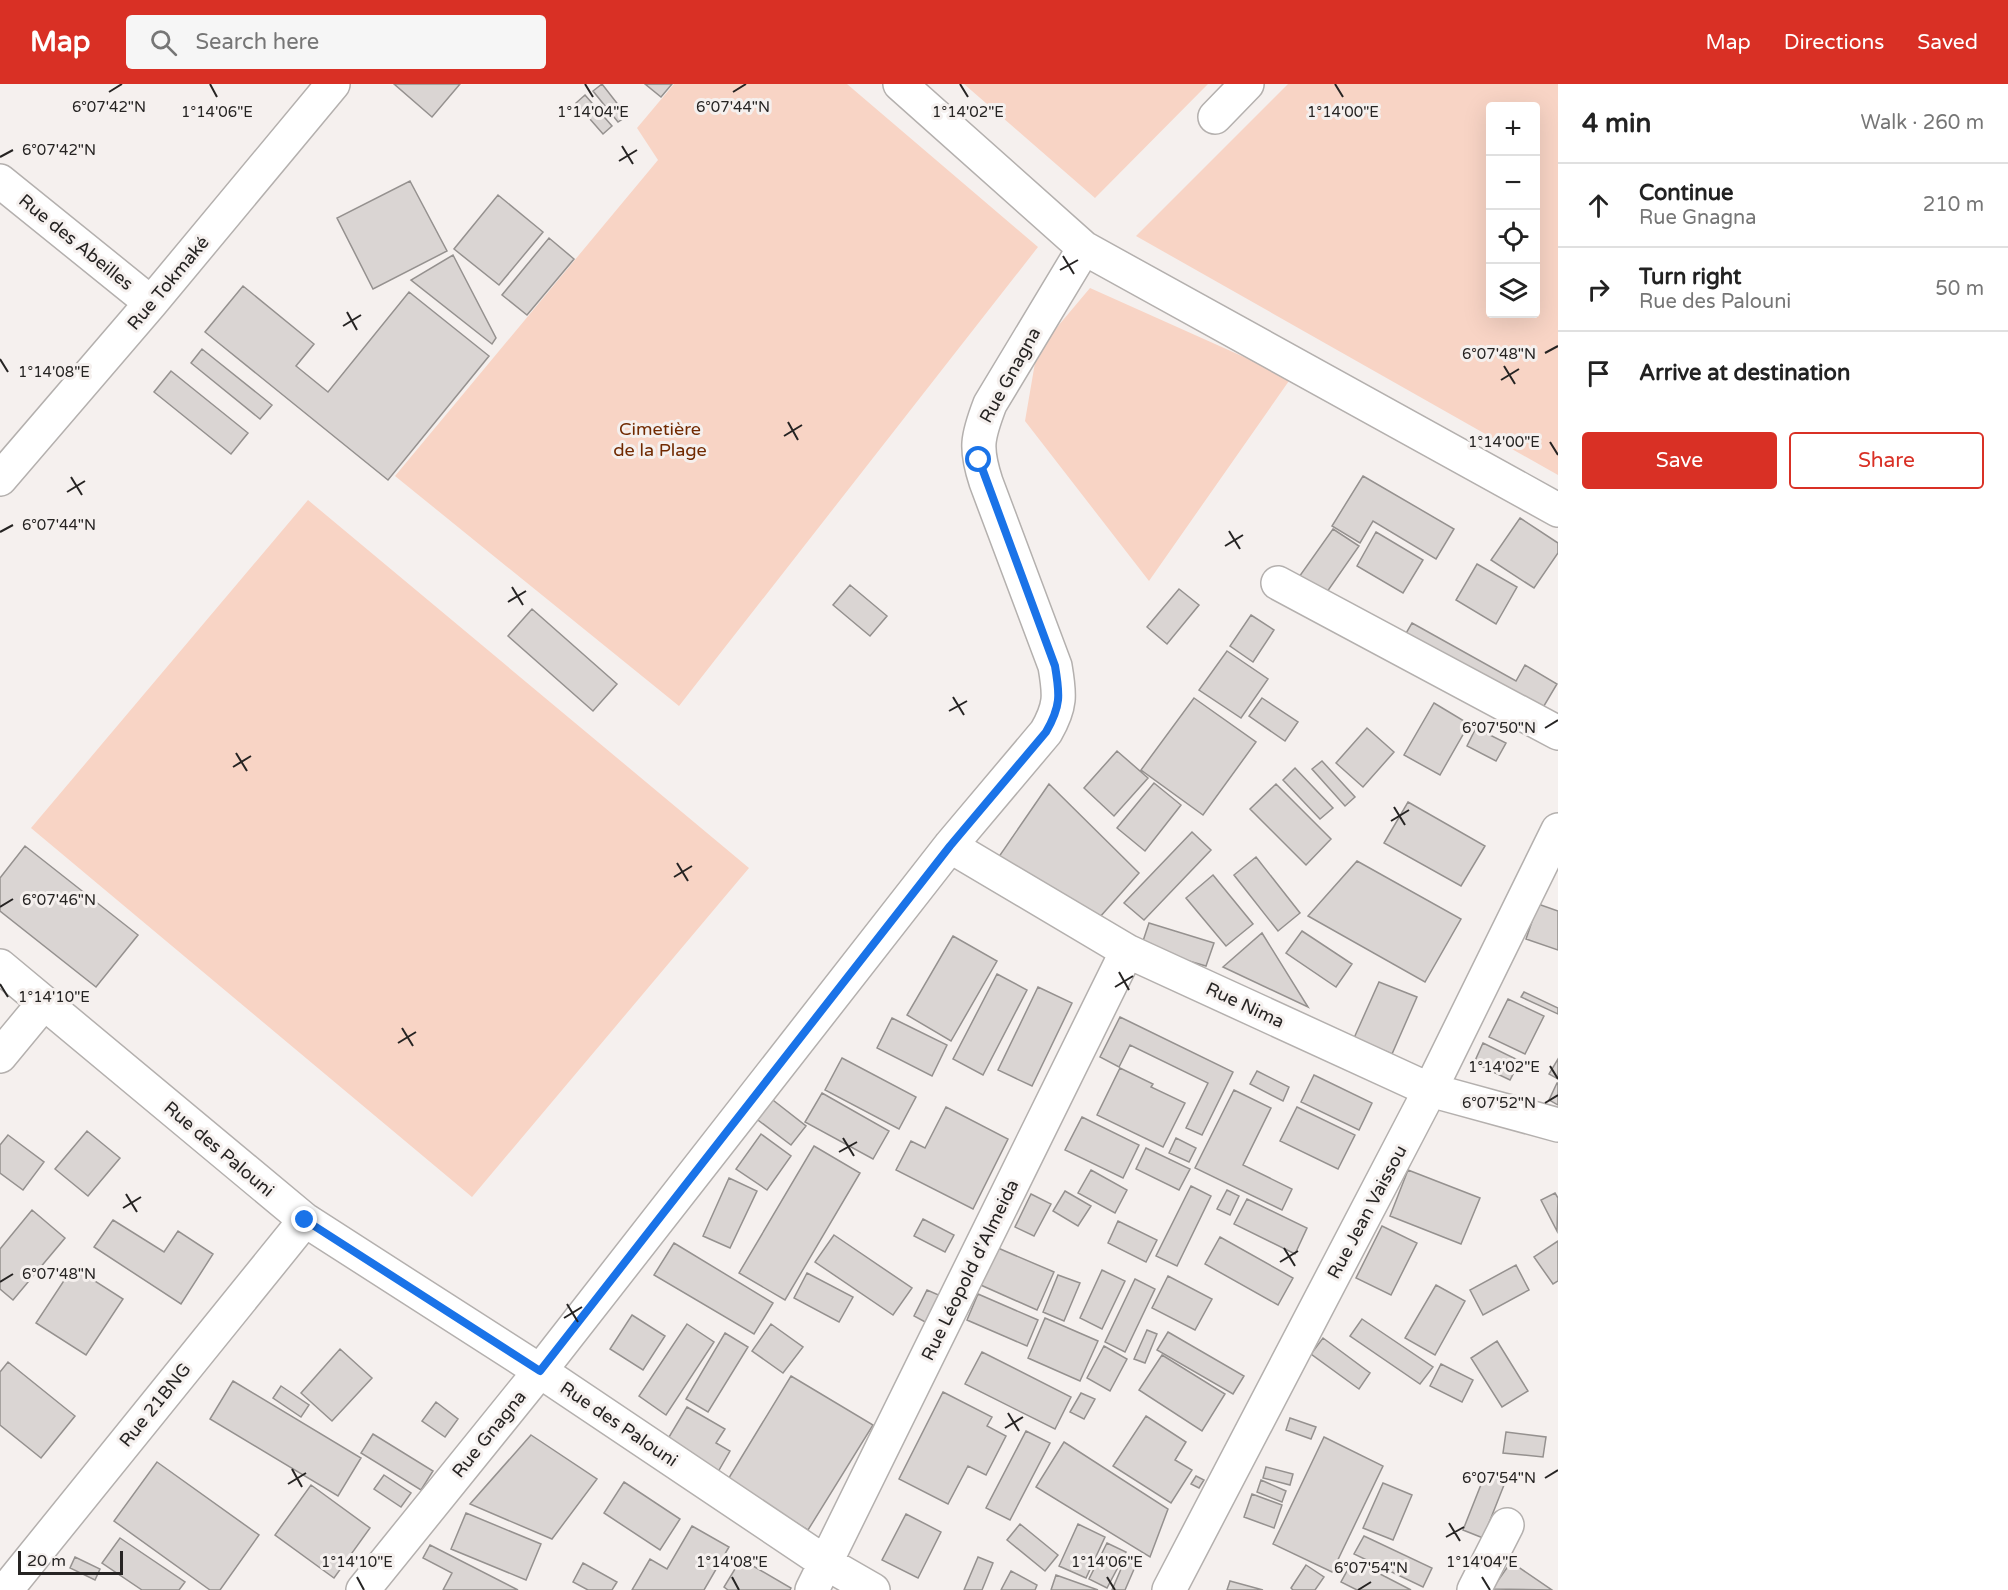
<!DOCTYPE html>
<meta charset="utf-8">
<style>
body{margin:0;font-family:"Varela Round",sans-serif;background:#f6f6f6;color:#222}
.controls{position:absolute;right:18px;top:18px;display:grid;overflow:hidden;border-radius:6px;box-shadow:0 6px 24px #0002}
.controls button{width:54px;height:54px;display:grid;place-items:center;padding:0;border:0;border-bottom:2px solid #e0e0e0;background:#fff;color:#222;font:30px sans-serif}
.scale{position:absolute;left:18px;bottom:15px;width:105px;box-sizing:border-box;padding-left:6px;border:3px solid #262423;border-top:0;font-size:16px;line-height:21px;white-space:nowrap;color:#262423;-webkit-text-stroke:4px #f5f0ee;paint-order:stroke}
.stop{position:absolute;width:18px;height:18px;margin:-14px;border:4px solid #1a73e8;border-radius:50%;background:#fff}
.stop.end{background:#1a73e8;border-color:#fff;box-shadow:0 2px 6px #0008}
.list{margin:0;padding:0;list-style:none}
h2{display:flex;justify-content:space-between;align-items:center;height:78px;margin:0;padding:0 24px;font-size:26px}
h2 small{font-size:20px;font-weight:400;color:#767676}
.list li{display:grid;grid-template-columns:39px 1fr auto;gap:18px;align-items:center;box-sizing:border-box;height:84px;padding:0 24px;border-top:2px solid #e0e0e0}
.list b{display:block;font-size:22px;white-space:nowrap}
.list p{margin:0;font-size:20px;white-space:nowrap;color:#767676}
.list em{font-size:20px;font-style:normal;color:#767676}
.actions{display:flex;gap:12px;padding:18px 24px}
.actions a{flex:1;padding:14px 0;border:2px solid #d93025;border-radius:6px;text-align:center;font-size:21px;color:#d93025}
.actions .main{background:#d93025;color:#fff}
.icon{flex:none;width:33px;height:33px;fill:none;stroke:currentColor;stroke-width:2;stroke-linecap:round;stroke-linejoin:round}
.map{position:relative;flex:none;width:1558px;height:1506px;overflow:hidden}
header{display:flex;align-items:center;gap:36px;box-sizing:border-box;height:84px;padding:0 30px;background:#d93025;color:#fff}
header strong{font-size:28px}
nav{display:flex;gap:33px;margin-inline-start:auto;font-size:21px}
.search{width:420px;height:54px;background:#f6f6f6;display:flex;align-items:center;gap:15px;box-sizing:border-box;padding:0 21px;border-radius:6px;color:#767676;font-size:22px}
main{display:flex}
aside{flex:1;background:#fff}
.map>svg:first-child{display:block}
.green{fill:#f8d4c5;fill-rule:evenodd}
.building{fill:#dad5d3;stroke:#95918f;stroke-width:1.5}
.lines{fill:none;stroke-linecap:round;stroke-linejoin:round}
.minor-casing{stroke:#b4b0ae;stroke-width:36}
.minor{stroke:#fff;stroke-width:33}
.route{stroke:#1a73e8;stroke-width:8}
.ticks{fill:none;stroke:#262423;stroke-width:2}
.labels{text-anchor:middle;stroke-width:6;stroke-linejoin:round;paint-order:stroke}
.street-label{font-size:18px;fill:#262423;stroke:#f5f0ee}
.park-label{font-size:18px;fill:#702900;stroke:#f5f0ee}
.ticks-label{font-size:15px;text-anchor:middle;fill:#262423;stroke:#f5f0ee;stroke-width:6;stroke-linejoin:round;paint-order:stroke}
</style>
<header>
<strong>Map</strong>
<div class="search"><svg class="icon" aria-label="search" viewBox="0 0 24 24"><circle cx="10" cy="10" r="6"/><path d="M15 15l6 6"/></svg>Search here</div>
<nav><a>Map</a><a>Directions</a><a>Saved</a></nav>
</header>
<main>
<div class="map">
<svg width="1558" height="1506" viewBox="0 0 1558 1506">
<rect width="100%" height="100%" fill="#f5f0ee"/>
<path class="green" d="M 674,0 L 847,0 L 1038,163 L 679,622 L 395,392 L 658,76 L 637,44 Z
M 964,0 L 1208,0 L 1095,114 Z
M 1288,0 L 1558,0 L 1558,391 L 1136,152 ZM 1490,22 L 1536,22 L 1536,230 L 1490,230 Z
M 1090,204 L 1291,294 L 1149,497 L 1025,337 L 1037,267 Z
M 308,416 L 749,784 L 472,1113 L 31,744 Z"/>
<path class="building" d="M 394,0 L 460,0 L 432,33 Z
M 602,0 L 627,32 L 618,38 L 593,7 Z
M 645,0 L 672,0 L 661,13 Z
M 585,11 L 612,42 L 603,50 L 576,19 Z
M 410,97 L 447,167 L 373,205 L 337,134 Z
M 498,111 L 543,148 L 499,201 L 454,165 Z
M 549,154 L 574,175 L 527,231 L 502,211 Z
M 453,171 L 496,254 L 492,260 L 411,196 Z
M 243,202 L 314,260 L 296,282 L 328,308 L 409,208 L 489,272 L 388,396 L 205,248 Z
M 202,265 L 272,321 L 260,335 L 191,279 Z
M 171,287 L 248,349 L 231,370 L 154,308 Z
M 1363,392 L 1454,445 L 1436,475 L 1373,437 L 1360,459 L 1332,442 Z
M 1520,434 L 1558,459 L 1558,469 L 1534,504 L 1491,476 Z
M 1333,445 L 1359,462 L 1320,518 L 1294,500 Z
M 1376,448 L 1423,476 L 1403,509 L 1357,482 Z
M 1477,480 L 1517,503 L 1496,540 L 1456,516 Z
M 850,501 L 887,532 L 870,552 L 833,521 Z
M 1179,505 L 1199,521 L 1167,560 L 1147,543 Z
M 532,525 L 617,600 L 593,627 L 508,552 Z
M 1251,531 L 1274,546 L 1253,578 L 1230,562 Z
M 1412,539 L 1516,597 L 1525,581 L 1557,600 L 1538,632 L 1402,556 Z
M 1227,567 L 1268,595 L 1241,634 L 1199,606 Z
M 1194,614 L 1256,658 L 1203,731 L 1141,686 Z
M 1262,614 L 1298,638 L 1285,657 L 1249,632 Z
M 1434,619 L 1469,640 L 1440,691 L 1404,671 Z
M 1367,644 L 1394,668 L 1363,703 L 1336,679 Z
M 1476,644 L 1506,659 L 1496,677 L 1467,662 Z
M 1117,667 L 1148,694 L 1114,732 L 1084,704 Z
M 1322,677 L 1355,713 L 1345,722 L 1312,685 Z
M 1295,684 L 1333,724 L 1320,735 L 1283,696 Z
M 1154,699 L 1181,721 L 1145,767 L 1117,744 Z
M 1049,700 L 1139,789 L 1099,834 L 996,777 Z
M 1276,700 L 1331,755 L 1306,781 L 1250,725 Z
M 1408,718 L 1485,762 L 1461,802 L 1384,759 Z
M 1192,748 L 1211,766 L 1144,836 L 1124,819 Z
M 25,762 L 138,851 L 96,903 L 0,827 L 0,794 Z
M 1256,773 L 1300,829 L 1278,847 L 1234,791 Z
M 1357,777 L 1461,835 L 1425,898 L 1308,832 Z
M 1213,791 L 1253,840 L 1226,862 L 1186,814 Z
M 1538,820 L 1558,827 L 1558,866 L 1526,855 Z
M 1149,839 L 1214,859 L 1206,882 L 1141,863 Z
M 1302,847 L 1352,880 L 1336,903 L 1286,869 Z
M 1262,849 L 1308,923 L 1223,883 Z
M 953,852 L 997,877 L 951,957 L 907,931 Z
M 997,890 L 1027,906 L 983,991 L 953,975 Z
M 1379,898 L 1417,913 L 1392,970 L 1354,954 Z
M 1038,903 L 1072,919 L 1032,1002 L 998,986 Z
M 1524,908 L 1558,924 L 1558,930 L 1521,913 Z
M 1508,915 L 1544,932 L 1525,970 L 1489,953 Z
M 1120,933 L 1233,988 L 1202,1051 L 1186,1044 L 1208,999 L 1130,961 L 1119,983 L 1100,973 Z
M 892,934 L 947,961 L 932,992 L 877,964 Z
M 1483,959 L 1520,977 L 1510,996 L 1474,979 Z
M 842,974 L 916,1013 L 899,1045 L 825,1006 Z
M 1558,975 L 1558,995 L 1549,990 Z
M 1120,984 L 1153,1000 L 1151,1003 L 1185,1019 L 1163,1063 L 1097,1031 Z
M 1257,987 L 1289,1003 L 1283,1017 L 1250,1000 Z
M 1314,991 L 1372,1019 L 1359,1046 L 1301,1018 Z
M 1557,999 L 1558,999 L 1558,1021 L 1549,1016 Z
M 1234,1006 L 1271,1024 L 1243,1081 L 1292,1105 L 1282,1126 L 1195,1084 Z
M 822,1009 L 889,1047 L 873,1075 L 805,1038 Z
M 769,1013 L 806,1042 L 791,1061 L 754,1033 Z
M 946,1023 L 1008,1055 L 973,1125 L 896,1086 L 911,1057 L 925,1064 Z
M 1297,1023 L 1355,1051 L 1338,1085 L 1280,1057 Z
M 1082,1033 L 1139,1061 L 1123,1094 L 1065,1066 Z
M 87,1047 L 120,1074 L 88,1112 L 55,1085 Z
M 761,1050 L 791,1072 L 767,1106 L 736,1085 Z
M 8,1051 L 44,1078 L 23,1106 L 0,1089 L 0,1061 Z
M 1176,1054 L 1196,1064 L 1189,1078 L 1169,1069 Z
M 814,1062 L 860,1089 L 785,1216 L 739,1189 Z
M 1146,1064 L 1190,1085 L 1179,1106 L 1136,1085 Z
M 1091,1086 L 1127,1106 L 1115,1129 L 1078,1109 Z
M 1408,1086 L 1480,1114 L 1461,1160 L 1390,1132 Z
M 729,1094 L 757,1107 L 730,1164 L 703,1152 Z
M 1191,1102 L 1211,1112 L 1177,1182 L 1156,1172 Z
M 1227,1106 L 1239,1112 L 1230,1131 L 1217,1125 Z
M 1065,1107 L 1091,1122 L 1078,1142 L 1053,1127 Z
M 1555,1109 L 1558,1114 L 1557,1147 L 1541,1116 Z
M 1031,1110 L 1051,1120 L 1034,1152 L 1015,1143 Z
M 1247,1115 L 1307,1144 L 1295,1170 L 1234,1140 Z
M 32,1126 L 65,1154 L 13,1216 L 0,1205 L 0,1165 Z
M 923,1135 L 954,1151 L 945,1168 L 914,1152 Z
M 113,1136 L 164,1168 L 178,1147 L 213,1170 L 181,1220 L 94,1163 Z
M 1118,1137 L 1157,1156 L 1146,1178 L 1108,1159 Z
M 1382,1142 L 1417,1159 L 1391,1211 L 1356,1194 Z
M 834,1151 L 912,1204 L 893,1231 L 815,1178 Z
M 1220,1153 L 1293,1194 L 1278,1221 L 1205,1180 Z
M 1558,1157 L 1558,1197 L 1553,1200 L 1534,1173 Z
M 674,1159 L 773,1219 L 754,1250 L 654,1191 Z
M 991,1161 L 1054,1188 L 1037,1226 L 974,1198 Z
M 1516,1181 L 1529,1206 L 1483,1231 L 1470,1206 Z
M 73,1183 L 123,1215 L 86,1271 L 36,1239 Z
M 1102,1186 L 1125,1197 L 1102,1245 L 1080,1234 Z
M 807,1189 L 853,1213 L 839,1238 L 794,1214 Z
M 1058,1191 L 1080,1199 L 1064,1237 L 1043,1228 Z
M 1168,1192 L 1212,1215 L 1195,1246 L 1152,1224 Z
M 1135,1195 L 1155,1205 L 1125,1268 L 1105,1258 Z
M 1436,1201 L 1465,1217 L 1435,1271 L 1405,1254 Z
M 927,1206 L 941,1212 L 927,1239 L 914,1232 Z
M 978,1210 L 1038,1236 L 1027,1262 L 967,1236 Z
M 632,1231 L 665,1252 L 643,1286 L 610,1265 Z
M 1045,1234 L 1098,1257 L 1080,1297 L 1028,1274 Z
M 1362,1235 L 1433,1283 L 1420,1300 L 1350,1252 Z
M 687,1240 L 714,1258 L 666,1331 L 639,1312 Z
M 771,1240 L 803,1263 L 783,1289 L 752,1267 Z
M 1147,1246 L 1157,1250 L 1145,1279 L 1134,1275 Z
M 1168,1248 L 1244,1292 L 1233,1310 L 1157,1266 Z
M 725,1249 L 748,1263 L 708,1328 L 686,1315 Z
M 1323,1254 L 1370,1289 L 1359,1305 L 1311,1270 Z
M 1497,1257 L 1528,1307 L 1502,1323 L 1471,1274 Z
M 1104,1262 L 1127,1275 L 1110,1307 L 1087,1294 Z
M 340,1265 L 372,1294 L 332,1337 L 301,1309 Z
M 982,1268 L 1071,1313 L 1055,1345 L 965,1300 Z
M 1162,1271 L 1225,1310 L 1202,1347 L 1139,1306 Z
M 8,1278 L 75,1332 L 41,1374 L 0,1341 L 0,1288 Z
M 1441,1280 L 1473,1296 L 1462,1318 L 1430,1302 Z
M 791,1292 L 873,1341 L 808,1446 L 727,1397 Z
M 233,1297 L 361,1374 L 338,1412 L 210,1335 Z
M 281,1302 L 309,1321 L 301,1333 L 273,1314 Z
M 943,1308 L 992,1333 L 987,1342 L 1006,1352 L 986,1391 L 968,1382 L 948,1420 L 899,1395 Z
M 1081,1309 L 1095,1315 L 1084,1335 L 1070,1328 Z
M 436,1318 L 458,1335 L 445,1353 L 422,1337 Z
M 687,1323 L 725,1345 L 716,1359 L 730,1367 L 715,1393 L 663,1363 Z
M 1146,1332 L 1186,1358 L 1175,1376 L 1192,1386 L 1171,1419 L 1113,1382 Z
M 1290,1334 L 1316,1343 L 1311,1355 L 1286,1346 Z
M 1026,1347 L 1050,1359 L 1010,1436 L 986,1424 Z
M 1506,1348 L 1546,1353 L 1543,1373 L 1503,1369 Z
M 373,1350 L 433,1387 L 421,1406 L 361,1369 Z
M 531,1351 L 597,1395 L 552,1455 L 470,1420 Z
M 1324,1353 L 1383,1382 L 1332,1488 L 1273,1460 Z
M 1064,1358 L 1168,1425 L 1150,1473 L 1036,1403 Z
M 157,1378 L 259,1451 L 220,1506 L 210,1506 L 114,1437 Z
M 1266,1383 L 1293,1390 L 1290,1401 L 1263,1394 Z
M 1486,1388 L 1506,1396 L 1483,1454 L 1463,1446 Z
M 384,1391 L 411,1409 L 401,1423 L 374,1405 Z
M 1196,1392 L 1204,1396 L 1199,1404 L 1191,1400 Z
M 1261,1396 L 1286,1407 L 1282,1418 L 1257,1408 Z
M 624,1398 L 680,1435 L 660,1466 L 604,1429 Z
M 1383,1399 L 1412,1411 L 1393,1456 L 1363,1444 Z
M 311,1401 L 370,1444 L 334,1494 L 275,1451 Z
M 1252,1410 L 1282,1421 L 1274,1444 L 1244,1433 Z
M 466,1429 L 541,1460 L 526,1496 L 451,1465 Z
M 906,1430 L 941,1448 L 918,1494 L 882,1476 Z
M 1020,1440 L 1058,1471 L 1045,1487 L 1007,1456 Z
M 1078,1440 L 1105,1453 L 1086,1494 L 1059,1482 Z
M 692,1442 L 729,1463 L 704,1506 L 632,1506 L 650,1475 L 667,1485 Z
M 1364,1452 L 1432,1484 L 1423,1503 L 1354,1470 Z
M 120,1454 L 185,1498 L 179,1506 L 142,1506 L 102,1479 Z
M 1107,1459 L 1126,1468 L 1107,1504 L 1089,1495 Z
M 430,1461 L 518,1506 L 443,1506 L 452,1489 L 423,1474 Z
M 1127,1471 L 1138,1476 L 1125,1506 L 1112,1506 Z
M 75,1473 L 100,1485 L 95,1496 L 70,1484 Z
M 978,1473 L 993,1479 L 982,1506 L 964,1506 Z
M 741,1475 L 791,1504 L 790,1506 L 728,1506 L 724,1503 Z
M 1353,1476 L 1411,1506 L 1357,1506 L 1341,1498 Z
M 1511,1478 L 1552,1506 L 1492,1505 Z
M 583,1479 L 617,1498 L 612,1506 L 588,1506 L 573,1498 Z
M 1306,1481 L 1324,1493 L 1315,1506 L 1293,1506 L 1291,1504 Z
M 1011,1487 L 1037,1501 L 1035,1506 L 1001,1506 Z
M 1056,1491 L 1098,1506 L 1051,1506 Z
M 1230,1497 L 1263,1506 L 1227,1506 Z"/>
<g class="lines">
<g class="minor-casing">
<path id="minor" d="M 900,0 L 1084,164 L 1558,426
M 1215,33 L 1247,0
M 0,97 L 151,219
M 0,395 L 151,219 L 333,0
M 1278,499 L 1558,649
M 950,762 L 1127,867 L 1430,1006 L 1558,1041
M 0,882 L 305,1136 L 540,1287 L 826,1479 L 873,1506
M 0,972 L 43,920
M 6,1506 L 305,1136
M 363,1506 L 540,1287 L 950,762 L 1046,648 C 1061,622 1060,611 1055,582 L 986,398 C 975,364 977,354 990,320 L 1084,164
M 812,1506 L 1127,867
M 1169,1506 L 1430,1006 L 1558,746
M 1474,1506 L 1507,1441"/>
</g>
<use href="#minor" class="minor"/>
</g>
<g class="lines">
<path class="route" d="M 305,1136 L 540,1287 L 950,762 L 1046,648 C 1061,622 1060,611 1055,582 L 979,376"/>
</g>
<path class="ticks" d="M 210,0 L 217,13M 585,0 L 593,13M 960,0 L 968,13M 1335,0 L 1343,13M 109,8 L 122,0M 733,8 L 746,0M 622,62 L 633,80M 0,73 L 13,66M 619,77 L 637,66M 1063,172 L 1074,190M 1060,186 L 1078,176M 347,228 L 357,246M 343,242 L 361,231M 1545,269 L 1558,262M 0,275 L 8,288M 1504,282 L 1515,300M 1501,296 L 1519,285M 788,338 L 798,356M 784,352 L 802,341M 1550,358 L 1558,371M 71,393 L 82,411M 67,408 L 85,397M 1229,447 L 1240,465M 0,448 L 13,441M 1225,462 L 1243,451M 512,503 L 523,521M 508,518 L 526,507M 953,613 L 964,631M 949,627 L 967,617M 1545,644 L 1558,636M 236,669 L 247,687M 233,683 L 251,672M 1394,723 L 1405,741M 1391,737 L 1409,726M 677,779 L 688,797M 674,793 L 692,782M 0,823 L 13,815M 1119,888 L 1129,906M 0,900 L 8,913M 1115,903 L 1133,892M 402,944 L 413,962M 398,959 L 416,948M 1550,982 L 1558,995M 1545,1019 L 1558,1011M 843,1054 L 854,1072M 839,1068 L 857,1058M 126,1110 L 137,1128M 123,1124 L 141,1113M 1284,1164 L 1295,1182M 1280,1178 L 1298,1167M 0,1198 L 13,1190M 567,1220 L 578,1238M 564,1234 L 582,1223M 1008,1329 L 1019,1347M 1005,1344 L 1023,1333M 292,1385 L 302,1403M 1545,1394 L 1558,1386M 288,1400 L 306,1389M 1449,1439 L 1460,1457M 1446,1453 L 1464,1443M 357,1493 L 364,1506M 732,1493 L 739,1506M 1107,1493 L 1115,1506M 1482,1493 L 1490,1506M 1358,1506 L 1371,1498"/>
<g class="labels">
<g class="street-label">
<text transform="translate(76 158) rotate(39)" y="6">Rue des Abeilles</text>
<text transform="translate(168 199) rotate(-50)" y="6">Rue Tokmaké</text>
<text transform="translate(1010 291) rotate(-61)" y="6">Rue Gnagna</text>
<text transform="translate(1245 921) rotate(25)" y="6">Rue Nima</text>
<text transform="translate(219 1065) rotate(40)" y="6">Rue des Palouni</text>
<text transform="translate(1367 1128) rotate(-62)" y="6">Rue Jean Vaissou</text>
<text transform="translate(970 1186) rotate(-64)" y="6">Rue Léopold d'Almeida</text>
<text transform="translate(155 1321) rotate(-51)" y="6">Rue 21BNG</text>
<text transform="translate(619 1340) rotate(34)" y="6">Rue des Palouni</text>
<text transform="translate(489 1350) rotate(-51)" y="6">Rue Gnagna</text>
</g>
<g class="park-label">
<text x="660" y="351">Cimetière<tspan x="660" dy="21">de la Plage</tspan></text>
</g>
</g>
<g class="ticks-label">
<text x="733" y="28">6°07'44"N</text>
<text x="109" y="28">6°07'42"N</text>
<text x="217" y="33">1°14'06"E</text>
<text x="593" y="33">1°14'04"E</text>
<text x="968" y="33">1°14'02"E</text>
<text x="1343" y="33">1°14'00"E</text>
<text x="59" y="71">6°07'42"N</text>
<text x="1499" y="275">6°07'48"N</text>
<text x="54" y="293">1°14'08"E</text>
<text x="1504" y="363">1°14'00"E</text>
<text x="59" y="446">6°07'44"N</text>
<text x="1499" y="649">6°07'50"N</text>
<text x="59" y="821">6°07'46"N</text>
<text x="54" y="918">1°14'10"E</text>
<text x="1504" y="988">1°14'02"E</text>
<text x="1499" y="1024">6°07'52"N</text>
<text x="59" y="1195">6°07'48"N</text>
<text x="1499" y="1399">6°07'54"N</text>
<text x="357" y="1483">1°14'10"E</text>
<text x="732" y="1483">1°14'08"E</text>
<text x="1107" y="1483">1°14'06"E</text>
<text x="1482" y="1483">1°14'04"E</text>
<text x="1371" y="1489">6°07'54"N</text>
</g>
</svg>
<div class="controls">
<button>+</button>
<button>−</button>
<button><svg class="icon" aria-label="locate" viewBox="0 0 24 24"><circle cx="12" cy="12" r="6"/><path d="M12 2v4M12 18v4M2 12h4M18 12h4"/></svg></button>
<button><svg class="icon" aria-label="layers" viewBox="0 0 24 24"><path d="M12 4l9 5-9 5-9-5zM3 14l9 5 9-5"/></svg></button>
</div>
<div class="scale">20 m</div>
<div class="stop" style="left:979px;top:376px"></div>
<div class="stop end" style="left:305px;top:1136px"></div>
</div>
<aside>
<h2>4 min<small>Walk · 260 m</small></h2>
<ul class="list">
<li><svg class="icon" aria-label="ahead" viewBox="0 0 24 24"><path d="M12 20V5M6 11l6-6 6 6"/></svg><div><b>Continue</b><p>Rue Gnagna</p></div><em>210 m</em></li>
<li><svg class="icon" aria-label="right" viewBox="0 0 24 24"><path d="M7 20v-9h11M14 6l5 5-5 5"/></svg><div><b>Turn right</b><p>Rue des Palouni</p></div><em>50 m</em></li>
<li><svg class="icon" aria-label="arrive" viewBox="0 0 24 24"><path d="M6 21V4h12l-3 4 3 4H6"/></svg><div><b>Arrive at destination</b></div></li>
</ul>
<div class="actions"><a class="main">Save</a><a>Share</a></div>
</aside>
</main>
